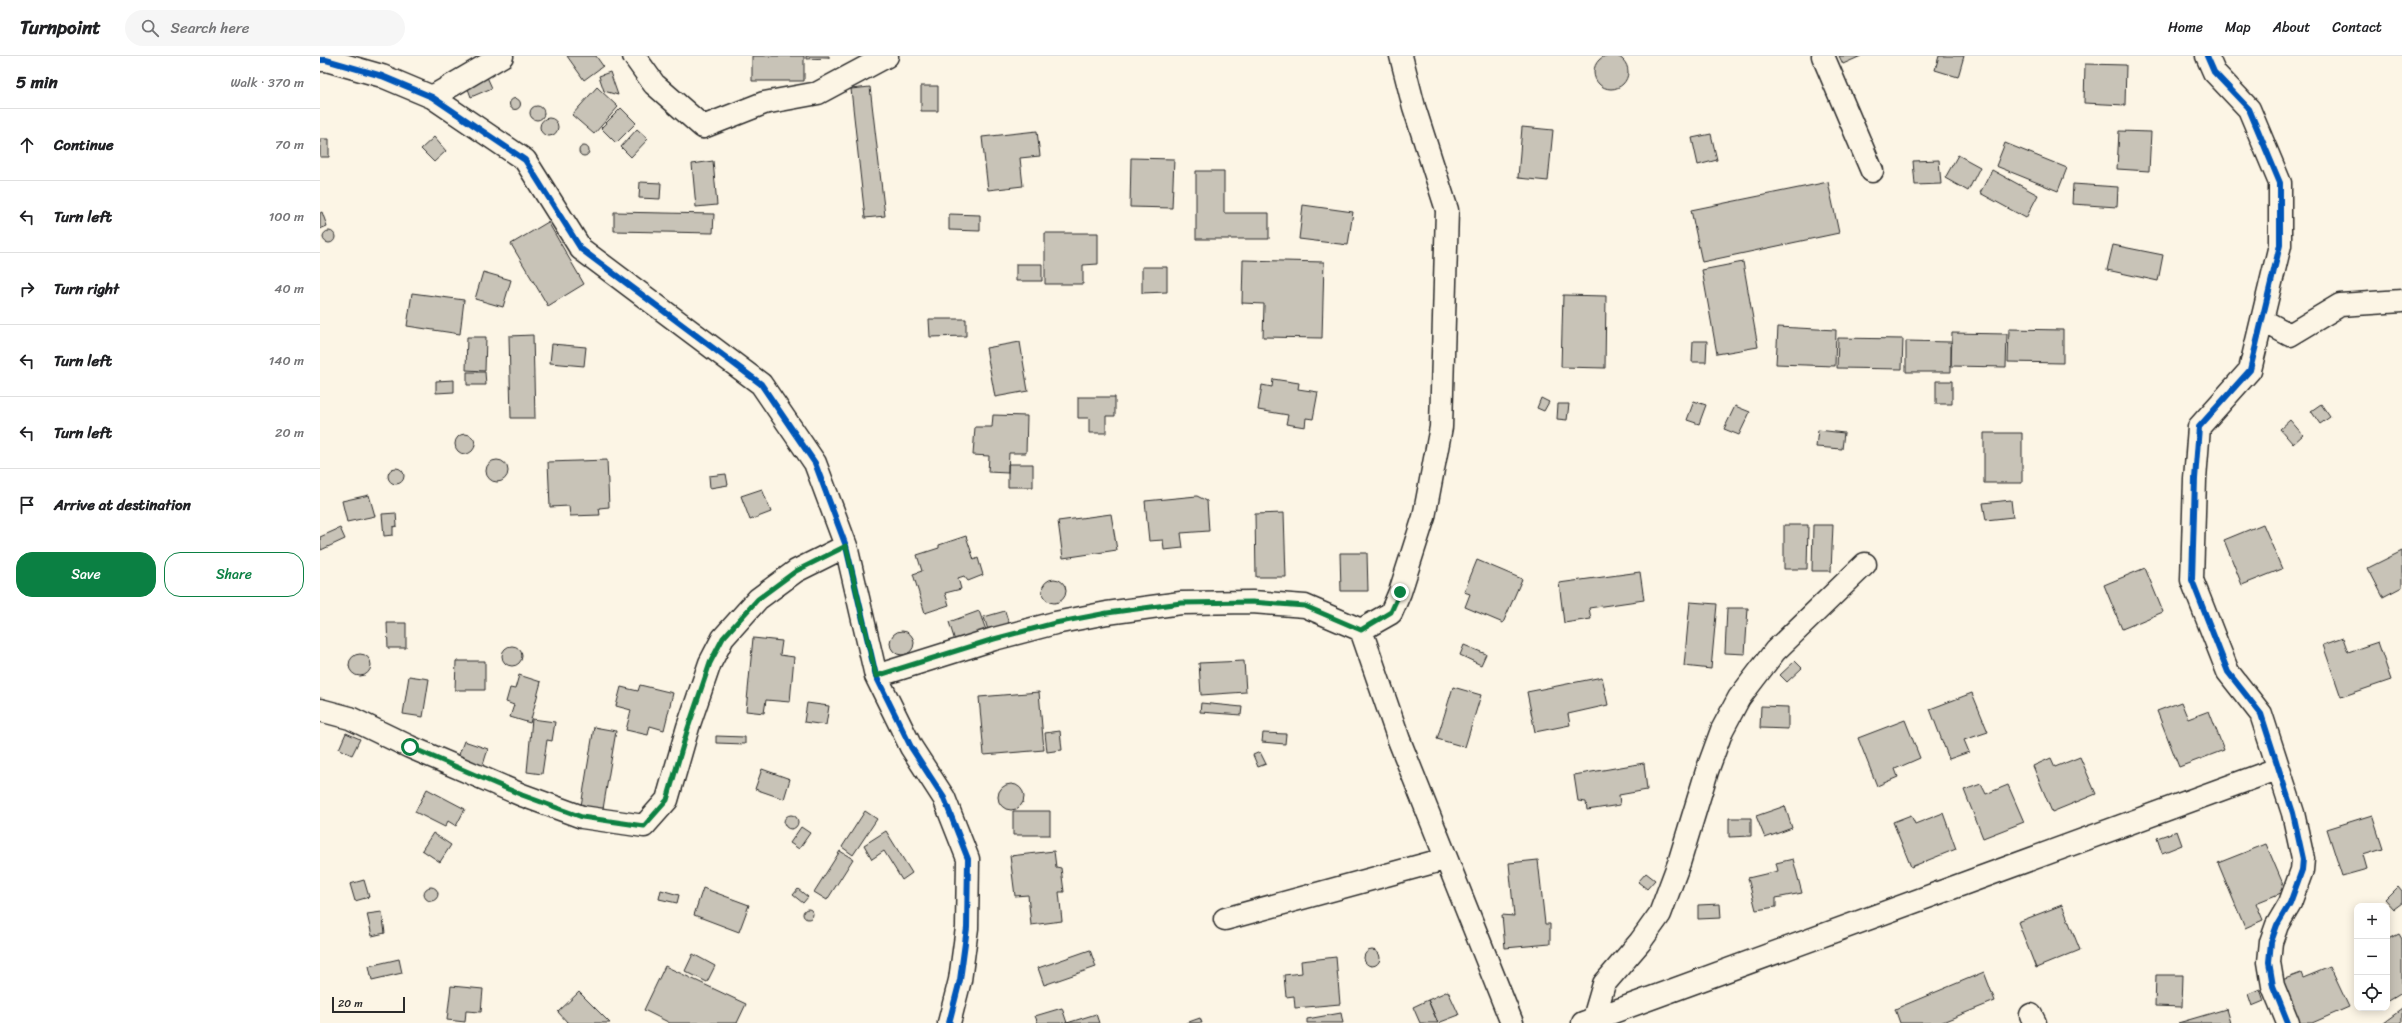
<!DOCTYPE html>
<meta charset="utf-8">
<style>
body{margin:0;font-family:Sriracha,sans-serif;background:#f6f6f6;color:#202124}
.controls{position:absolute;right:12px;bottom:12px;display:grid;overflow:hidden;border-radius:8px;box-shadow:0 2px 10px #0003}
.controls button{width:36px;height:36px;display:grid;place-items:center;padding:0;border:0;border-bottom:1px solid #e0e0e0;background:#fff;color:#202124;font:20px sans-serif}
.scale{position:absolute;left:12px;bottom:10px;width:73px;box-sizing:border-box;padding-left:4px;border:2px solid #2b2b2b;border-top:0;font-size:11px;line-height:14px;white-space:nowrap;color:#2b2b2b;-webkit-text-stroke:3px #fcf5e5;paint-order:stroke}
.stop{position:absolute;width:12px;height:12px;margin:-9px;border:3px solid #0b8043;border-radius:50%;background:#fff}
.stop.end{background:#0b8043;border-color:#fff;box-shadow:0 1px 4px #0008}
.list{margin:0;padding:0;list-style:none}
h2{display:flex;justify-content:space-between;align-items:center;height:52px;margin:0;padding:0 16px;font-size:17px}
h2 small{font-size:13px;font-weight:400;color:#757577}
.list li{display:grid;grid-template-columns:26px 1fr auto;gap:12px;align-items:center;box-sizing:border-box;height:72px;padding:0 16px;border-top:1px solid #e0e0e0}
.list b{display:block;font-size:15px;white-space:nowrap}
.list em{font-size:13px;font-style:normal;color:#757577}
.actions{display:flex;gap:8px;padding:12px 16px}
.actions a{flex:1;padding:9px 0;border:1px solid #0b8043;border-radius:16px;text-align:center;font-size:14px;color:#0b8043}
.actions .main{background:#0b8043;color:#fff}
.icon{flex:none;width:22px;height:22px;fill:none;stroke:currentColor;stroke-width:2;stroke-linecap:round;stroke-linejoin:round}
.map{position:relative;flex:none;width:2082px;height:967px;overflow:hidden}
header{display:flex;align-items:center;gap:24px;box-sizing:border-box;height:56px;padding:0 20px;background:#fff;border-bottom:1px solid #e0e0e0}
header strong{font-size:19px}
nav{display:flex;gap:22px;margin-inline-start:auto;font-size:14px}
.search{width:280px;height:36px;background:#f6f6f6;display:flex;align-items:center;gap:10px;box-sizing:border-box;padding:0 14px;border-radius:22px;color:#757577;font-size:15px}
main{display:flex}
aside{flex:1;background:#fff}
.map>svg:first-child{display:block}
.building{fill:#c8c3b7;stroke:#2b2b2b}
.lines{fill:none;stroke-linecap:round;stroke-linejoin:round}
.minor-casing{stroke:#2b2b2b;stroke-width:25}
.minor{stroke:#fcf5e5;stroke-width:22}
.cycleway-casing{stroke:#fcf5e5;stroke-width:8}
.cycleway{stroke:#0057b8;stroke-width:6}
.route{stroke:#0b8043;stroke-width:5}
</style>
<header>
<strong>Turnpoint</strong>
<div class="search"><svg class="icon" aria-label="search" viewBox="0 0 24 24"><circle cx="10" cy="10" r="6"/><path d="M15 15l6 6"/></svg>Search here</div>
<nav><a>Home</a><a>Map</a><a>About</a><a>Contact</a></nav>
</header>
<main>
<aside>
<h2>5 min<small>Walk · 370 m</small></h2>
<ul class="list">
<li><svg class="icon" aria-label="ahead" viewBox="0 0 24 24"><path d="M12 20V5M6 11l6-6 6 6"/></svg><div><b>Continue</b></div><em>70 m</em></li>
<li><svg class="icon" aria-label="left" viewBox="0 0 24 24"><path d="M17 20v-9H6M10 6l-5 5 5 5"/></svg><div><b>Turn left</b></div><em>100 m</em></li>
<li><svg class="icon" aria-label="right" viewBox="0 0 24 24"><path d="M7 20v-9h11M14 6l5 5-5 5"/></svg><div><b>Turn right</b></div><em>40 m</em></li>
<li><svg class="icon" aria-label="left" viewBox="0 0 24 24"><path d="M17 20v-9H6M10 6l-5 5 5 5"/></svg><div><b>Turn left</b></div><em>140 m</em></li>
<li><svg class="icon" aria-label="left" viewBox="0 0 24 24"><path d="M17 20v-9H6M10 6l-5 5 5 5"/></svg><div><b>Turn left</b></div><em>20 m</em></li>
<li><svg class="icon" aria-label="arrive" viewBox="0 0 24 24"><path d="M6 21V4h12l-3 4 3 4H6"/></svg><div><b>Arrive at destination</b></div></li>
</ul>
<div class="actions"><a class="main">Save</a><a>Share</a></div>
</aside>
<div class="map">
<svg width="2082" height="967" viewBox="0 0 2082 967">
<rect width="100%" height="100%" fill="#fcf5e5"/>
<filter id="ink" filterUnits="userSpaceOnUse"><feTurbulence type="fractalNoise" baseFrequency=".025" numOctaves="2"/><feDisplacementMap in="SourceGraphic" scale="8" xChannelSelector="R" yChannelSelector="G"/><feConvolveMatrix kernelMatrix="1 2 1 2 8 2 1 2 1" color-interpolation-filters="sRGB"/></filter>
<g filter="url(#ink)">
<path class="building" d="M1274 16a17 17 0 1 1 34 0a17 17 0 1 1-34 0Z
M 247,0 L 276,0 L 283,10 L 264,24 Z
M 432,0 L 484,0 L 484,25 L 432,25 Z
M 486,0 L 509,0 L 509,2 L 486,3 Z
M 1519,0 L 1541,0 L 1523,8 Z
M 1619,0 L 1644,0 L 1638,21 L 1615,14 Z
M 1765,8 L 1806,9 L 1805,49 L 1764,47 Z
M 290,16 L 298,39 L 284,35 L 279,20 Z
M 167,21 L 172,32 L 151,41 L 147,30 Z
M 601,30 L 618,30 L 618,55 L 601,55 Z
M 277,31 L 298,51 L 274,78 L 252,59 Z
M 550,31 L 565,160 L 545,162 L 531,33 Z
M189.5 48a5.5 5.5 0 1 1 11 0a5.5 5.5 0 1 1-11 0Z
M210 57a7 7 0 1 1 14 0a7 7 0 1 1-14 0Z
M 301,52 L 316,67 L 296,87 L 281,72 Z
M220 71a9 9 0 1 1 18 0a9 9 0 1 1-18 0Z
M 1202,71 L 1233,74 L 1228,125 L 1198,122 Z
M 317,73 L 328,83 L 311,101 L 301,91 Z
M 717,75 L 720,100 L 700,102 L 703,130 L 668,134 L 662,81 Z
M 1799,75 L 1831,76 L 1829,115 L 1797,113 Z
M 1391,78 L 1397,104 L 1378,109 L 1372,82 Z
M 114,81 L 126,95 L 114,106 L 101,93 Z
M 0,83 L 9,83 L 9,101 L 0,101 Z
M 1685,87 L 1747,112 L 1738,135 L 1676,110 Z
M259 95a5 5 0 1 1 10 0a5 5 0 1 1-10 0Z
M 1638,99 L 1660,111 L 1648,135 L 1625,122 Z
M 811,102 L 854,103 L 852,152 L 810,151 Z
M 1619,104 L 1621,128 L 1595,129 L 1593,105 Z
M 393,105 L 397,149 L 376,151 L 372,108 Z
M 1672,114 L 1718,139 L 1706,162 L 1660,137 Z
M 876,115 L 904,115 L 904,157 L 949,157 L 949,183 L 876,183 Z
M 320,126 L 341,127 L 340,143 L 319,142 Z
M 1508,126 L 1519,177 L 1382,206 L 1371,154 Z
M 1753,128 L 1798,131 L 1797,151 L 1752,148 Z
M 983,149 L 1033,156 L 1028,189 L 979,183 Z
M 2,156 L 7,170 L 0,173 L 0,157 Z
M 294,156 L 394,158 L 393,177 L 294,175 Z
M 629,158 L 660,159 L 660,175 L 629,174 Z
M 228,166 L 264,228 L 228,250 L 191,188 Z
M3 181a6 6 0 1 1 12 0a6 6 0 1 1-12 0Z
M 725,177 L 778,177 L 778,208 L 763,209 L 763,228 L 725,228 Z
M 1793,189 L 1843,199 L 1838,225 L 1787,214 Z
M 923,204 L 1004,206 L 1002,282 L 943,281 L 944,248 L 922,247 Z
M 1423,206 L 1438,291 L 1397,298 L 1382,214 Z
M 696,208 L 722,208 L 722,225 L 696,225 Z
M 822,211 L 847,211 L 847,236 L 822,237 Z
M 163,216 L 191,224 L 183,251 L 155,243 Z
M 92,237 L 144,244 L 140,278 L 87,270 Z
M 1243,239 L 1286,240 L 1285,312 L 1241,311 Z
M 609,263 L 646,263 L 646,280 L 610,281 Z
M 1458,271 L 1516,274 L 1515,310 L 1456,308 Z
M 1689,273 L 1743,274 L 1743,307 L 1688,306 Z
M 1632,277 L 1687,278 L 1686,311 L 1631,310 Z
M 213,279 L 215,362 L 191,362 L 189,280 Z
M 147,281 L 166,281 L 165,315 L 146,314 Z
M 1518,282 L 1583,283 L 1582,313 L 1517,312 Z
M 1373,285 L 1387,285 L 1386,306 L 1372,306 Z
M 1586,285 L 1631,286 L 1631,316 L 1586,316 Z
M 700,286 L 708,335 L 675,341 L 666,292 Z
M 232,288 L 266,291 L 264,310 L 230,307 Z
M 147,316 L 165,316 L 166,329 L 147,329 Z
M 953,323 L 979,327 L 978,333 L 998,336 L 993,363 L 986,362 L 985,371 L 966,368 L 968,359 L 938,354 L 942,329 L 952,331 Z
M 134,324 L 134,336 L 116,337 L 116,325 Z
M 1616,325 L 1632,325 L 1632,348 L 1616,348 Z
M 758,341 L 795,341 L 795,360 L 786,360 L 786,377 L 769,377 L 769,362 L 758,362 Z
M 1221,342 L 1229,346 L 1224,355 L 1217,352 Z
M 1374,345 L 1386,349 L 1379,368 L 1367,364 Z
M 1238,348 L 1249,348 L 1247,364 L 1237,363 Z
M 2001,348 L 2010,361 L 2000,368 L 1991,355 Z
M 1415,350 L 1430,356 L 1419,379 L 1404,373 Z
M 673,359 L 707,360 L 706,397 L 689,397 L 688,417 L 668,416 L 669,400 L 653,399 L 655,371 L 672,371 Z
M 1970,364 L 1983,379 L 1973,388 L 1960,373 Z
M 1498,374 L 1524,377 L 1522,393 L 1496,391 Z
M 1664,377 L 1702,377 L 1702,427 L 1664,427 Z
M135 388a10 10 0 1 1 20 0a10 10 0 1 1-20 0Z
M166 415a11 11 0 1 1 22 0a11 11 0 1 1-22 0Z
M 287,404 L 289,451 L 279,452 L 280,459 L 250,460 L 249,450 L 230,451 L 228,406 Z
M 688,408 L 713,408 L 713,431 L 688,431 Z
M68 420a8 8 0 1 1 16 0a8 8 0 1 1-16 0Z
M 406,418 L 408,429 L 390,432 L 389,420 Z
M 442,433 L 451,456 L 430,464 L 421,440 Z
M 49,439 L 55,460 L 27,466 L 22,445 Z
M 877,440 L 887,445 L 889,475 L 861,477 L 863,492 L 844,494 L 843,484 L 829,485 L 825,445 Z
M 1691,444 L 1693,461 L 1666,464 L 1663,447 Z
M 76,457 L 77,470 L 73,471 L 73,479 L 64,480 L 62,458 Z
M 964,457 L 966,521 L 936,521 L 935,458 Z
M 791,458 L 797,494 L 743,502 L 738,465 Z
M 1943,468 L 1962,513 L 1922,529 L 1904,484 Z
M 1464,469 L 1488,469 L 1487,513 L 1464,513 Z
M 1493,469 L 1513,469 L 1511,515 L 1492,515 Z
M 20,472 L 25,483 L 1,494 L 0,481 Z
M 646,480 L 654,504 L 658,502 L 663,519 L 648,525 L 644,520 L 638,522 L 641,533 L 625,537 L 629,549 L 605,557 L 593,518 L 602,515 L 597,499 L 619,492 L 619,489 Z
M 2082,495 L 2082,531 L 2063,541 L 2048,512 Z
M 1020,497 L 1047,497 L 1048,535 L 1021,535 Z
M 1157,504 L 1202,523 L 1183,567 L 1145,551 L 1150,538 L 1144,536 Z
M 1825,512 L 1843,556 L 1802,573 L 1784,529 Z
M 1320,516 L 1324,544 L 1269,552 L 1271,563 L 1244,567 L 1239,527 Z
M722 535a12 12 0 1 1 24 0a12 12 0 1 1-24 0Z
M 1370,546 L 1397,548 L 1391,613 L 1364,610 Z
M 1407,552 L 1428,552 L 1425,598 L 1405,597 Z
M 659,555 L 666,574 L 635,585 L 629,566 Z
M 685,555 L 689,568 L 668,574 L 664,561 Z
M 67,567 L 86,567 L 86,592 L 68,592 Z
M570 587a12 12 0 1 1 24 0a12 12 0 1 1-24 0Z
M 433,582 L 462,585 L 460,599 L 474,601 L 470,646 L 446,644 L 444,657 L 426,655 Z
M 2023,582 L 2028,596 L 2058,586 L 2071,624 L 2021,641 L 2003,589 Z
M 1144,589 L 1166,598 L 1161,609 L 1140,599 Z
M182 600a10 10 0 1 1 20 0a10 10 0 1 1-20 0Z
M29 609a11 11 0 1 1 22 0a11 11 0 1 1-22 0Z
M 136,605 L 165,605 L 165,634 L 135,634 Z
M 924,605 L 926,636 L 881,639 L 879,607 Z
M 1475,605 L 1482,612 L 1467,626 L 1460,619 Z
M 199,619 L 221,626 L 210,667 L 190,661 L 194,649 L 186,646 L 190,632 L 195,633 Z
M 89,620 L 109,623 L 103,661 L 83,658 Z
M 1282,621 L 1288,649 L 1248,658 L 1250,669 L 1215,676 L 1207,636 Z
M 320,629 L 353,637 L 344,674 L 330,670 L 328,679 L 306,674 L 311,654 L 296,650 L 301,631 L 318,635 Z
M 1133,631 L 1161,639 L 1145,691 L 1117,683 Z
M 719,636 L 724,694 L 664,699 L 659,641 Z
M 1652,637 L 1668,676 L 1644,684 L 1649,696 L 1629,703 L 1610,653 Z
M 1861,646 L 1868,663 L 1889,655 L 1904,694 L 1859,711 L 1837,655 Z
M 487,647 L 509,650 L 506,669 L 484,666 Z
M 881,647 L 922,651 L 921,659 L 880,656 Z
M 1441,650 L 1468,651 L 1468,673 L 1440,672 Z
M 212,663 L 235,666 L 232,685 L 227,684 L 222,718 L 207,716 Z
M 1585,664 L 1600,702 L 1575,713 L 1578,721 L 1557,730 L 1538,682 Z
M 274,671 L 296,675 L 283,753 L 261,750 Z
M 740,675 L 742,694 L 727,696 L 725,677 Z
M 26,677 L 40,683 L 32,699 L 19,693 Z
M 943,677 L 966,678 L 965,688 L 942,686 Z
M 396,680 L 425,681 L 425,688 L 396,687 Z
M 144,685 L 168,693 L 162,712 L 137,704 Z
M 940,696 L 946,708 L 938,711 L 933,699 Z
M 1760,701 L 1776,738 L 1732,756 L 1713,710 L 1731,702 L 1735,711 Z
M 1324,707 L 1327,734 L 1299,739 L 1300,749 L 1267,754 L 1266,746 L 1258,745 L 1254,719 Z
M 442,713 L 470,723 L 464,743 L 435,733 Z
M 1661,728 L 1666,738 L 1688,729 L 1704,766 L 1663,782 L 1644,734 Z
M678 741a13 13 0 1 1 26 0a13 13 0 1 1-26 0Z
M 107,733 L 145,753 L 136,770 L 128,765 L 125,771 L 95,756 Z
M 1465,750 L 1472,772 L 1445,782 L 1436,760 Z
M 545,755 L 557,763 L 533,799 L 522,791 Z
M 693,755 L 730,755 L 730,779 L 693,779 Z
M 1623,757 L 1636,793 L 1591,811 L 1573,766 L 1591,759 L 1595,768 Z
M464 766a7 7 0 1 1 14 0a7 7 0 1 1-14 0Z
M 2052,759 L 2063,793 L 2043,799 L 2047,813 L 2022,820 L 2007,773 Z
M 1409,762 L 1431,762 L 1431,780 L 1409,781 Z
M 481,771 L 490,777 L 479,793 L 470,787 Z
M 566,775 L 592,817 L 582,824 L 564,795 L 552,803 L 544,789 Z
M 1857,775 L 1862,789 L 1842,797 L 1837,782 Z
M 113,777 L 131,789 L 120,806 L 102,794 Z
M 1946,788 L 1966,835 L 1936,847 L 1943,864 L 1925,872 L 1898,807 Z
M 520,795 L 533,803 L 507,844 L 494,836 Z
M 734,795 L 736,811 L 741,812 L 744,836 L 739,836 L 742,865 L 711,869 L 708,839 L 695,840 L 690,800 Z
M 1473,803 L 1482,837 L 1456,842 L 1456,851 L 1436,854 L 1428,822 L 1458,815 L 1456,807 Z
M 1218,804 L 1225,868 L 1230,868 L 1230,888 L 1185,892 L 1182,859 L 1194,860 L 1189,807 Z
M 1326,817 L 1335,824 L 1327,833 L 1318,826 Z
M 44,824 L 49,841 L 35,845 L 30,828 Z
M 2078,830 L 2082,835 L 2082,847 L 2074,853 L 2065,843 Z
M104 838a7 7 0 1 1 14 0a7 7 0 1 1-14 0Z
M 383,832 L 429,849 L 419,876 L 374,859 Z
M 478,833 L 488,841 L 483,847 L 473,839 Z
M 341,834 L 359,839 L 357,847 L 339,843 Z
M 1400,848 L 1401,862 L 1378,863 L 1378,849 Z
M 1742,849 L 1760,894 L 1716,912 L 1698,866 Z
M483 858a5 5 0 1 1 10 0a5 5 0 1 1-10 0Z
M 62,856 L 65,877 L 52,880 L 47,858 Z
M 2079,878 L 2082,883 L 2082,937 L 2067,946 L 2067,884 Z
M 770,894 L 776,911 L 724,929 L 718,912 Z
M1044 902a8 8 0 1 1 16 0a8 8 0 1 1-16 0Z
M 373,898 L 395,910 L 387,926 L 365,915 Z
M 1016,901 L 1020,948 L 975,952 L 974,940 L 966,941 L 964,919 L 982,917 L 981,905 Z
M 79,903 L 82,917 L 52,924 L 49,910 Z
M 345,910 L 426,948 L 417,967 L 350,967 L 324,954 Z
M 2010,911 L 2029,951 L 1992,967 L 1980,967 L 1962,924 L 1981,917 L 1983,922 Z
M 1664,916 L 1675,945 L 1620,967 L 1580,967 L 1575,953 Z
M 1836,919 L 1863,919 L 1862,951 L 1835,950 Z
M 131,930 L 163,933 L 161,956 L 146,955 L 145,966 L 127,964 Z
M 1940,933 L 1944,945 L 1932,950 L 1928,938 Z
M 1128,935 L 1139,959 L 1118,967 L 1108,944 Z
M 259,936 L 290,967 L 248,967 L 238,956 Z
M 1108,944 L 1118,967 L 1100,967 L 1093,951 Z
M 742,952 L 747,967 L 718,967 L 715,960 Z
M 1906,953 L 1910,967 L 1858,967 Z
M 2082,953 L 2082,967 L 2063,967 Z
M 1021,957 L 1023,967 L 987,967 L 987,963 Z
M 776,958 L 779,967 L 747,967 Z
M 880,962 L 882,967 L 866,967 Z"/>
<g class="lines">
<g class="minor-casing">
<path id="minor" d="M 314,0 L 334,28 L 383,71 L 444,47 L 498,37 L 567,0
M 1503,0 L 1552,115
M 1887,0 L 1894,16 L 1929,53 L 1960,127 L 1960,189 L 1930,314 L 1879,371 L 1875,423 L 1872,524 L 1908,616 L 1941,658 L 1973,757 L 1983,803 L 1982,814 L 1970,847 L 1957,869 L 1951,886 L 1949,906 L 1953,930 L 1968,967
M 0,4 L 6,4 L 62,20 L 112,41 L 205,104 L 261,193 L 441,328 L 495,407 L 526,490 L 556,620 L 591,691 L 624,742 L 648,803 L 647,872 L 640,924 L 629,967
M 112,41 L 182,0
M 1942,264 L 1970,279 L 2020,249 L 2082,245
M 1041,574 L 1071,557 L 1080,536 L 1104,461 L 1121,371 L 1127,154 L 1094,51 L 1081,0
M 556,620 L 674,583 L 735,567 L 787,557 L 861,547 L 932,546 L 985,550 L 1041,574 L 1079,684 L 1192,967
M 0,654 L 30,662 L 90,691 L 202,739 L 262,761 L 324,770 L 347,744 L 368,671 L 390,607 L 403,582 L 438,543 L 476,515 L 526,490
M 905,863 L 1125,803
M 1711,959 L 1715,967
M 1274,962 L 1284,928 L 1320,886 L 1340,858 L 1359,807 L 1387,715 L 1402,674 L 1419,642 L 1455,595 L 1545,508
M 1263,967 L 1957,713"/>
</g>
<use href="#minor" class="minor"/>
<g class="cycleway-casing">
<path id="cycleway" d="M 1887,0 L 1894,16 L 1929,53 L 1960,127 L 1960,189 L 1930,314 L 1879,371 L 1875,423 L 1872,524 L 1908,616 L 1941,658 L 1973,757 L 1983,803 L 1982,814 L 1970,847 L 1957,869 L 1951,886 L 1949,906 L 1953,930 L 1968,967
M 0,4 L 6,4 L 62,20 L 112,41 L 205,104 L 261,193 L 441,328 L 495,407 L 526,490 L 556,620 L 591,691 L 624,742 L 648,803 L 647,872 L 640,924 L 629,967"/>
</g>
<use href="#cycleway" class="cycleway"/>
</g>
</g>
<g class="lines" filter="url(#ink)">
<path class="route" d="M 90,691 L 202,739 L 262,761 L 324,770 L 347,744 L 368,672 L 390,607 L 403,582 L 438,543 L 476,515 L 526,490 L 556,620 L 674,583 L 735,567 L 787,557 L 861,547 L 932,546 L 985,550 L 1041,574 L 1071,556 L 1080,536"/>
</g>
</svg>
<div class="controls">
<button>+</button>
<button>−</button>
<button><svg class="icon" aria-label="locate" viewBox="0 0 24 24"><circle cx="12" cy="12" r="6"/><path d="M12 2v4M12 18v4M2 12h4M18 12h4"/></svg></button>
</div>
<div class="scale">20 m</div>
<div class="stop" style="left:90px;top:691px"></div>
<div class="stop end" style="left:1080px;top:536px"></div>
</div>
</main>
